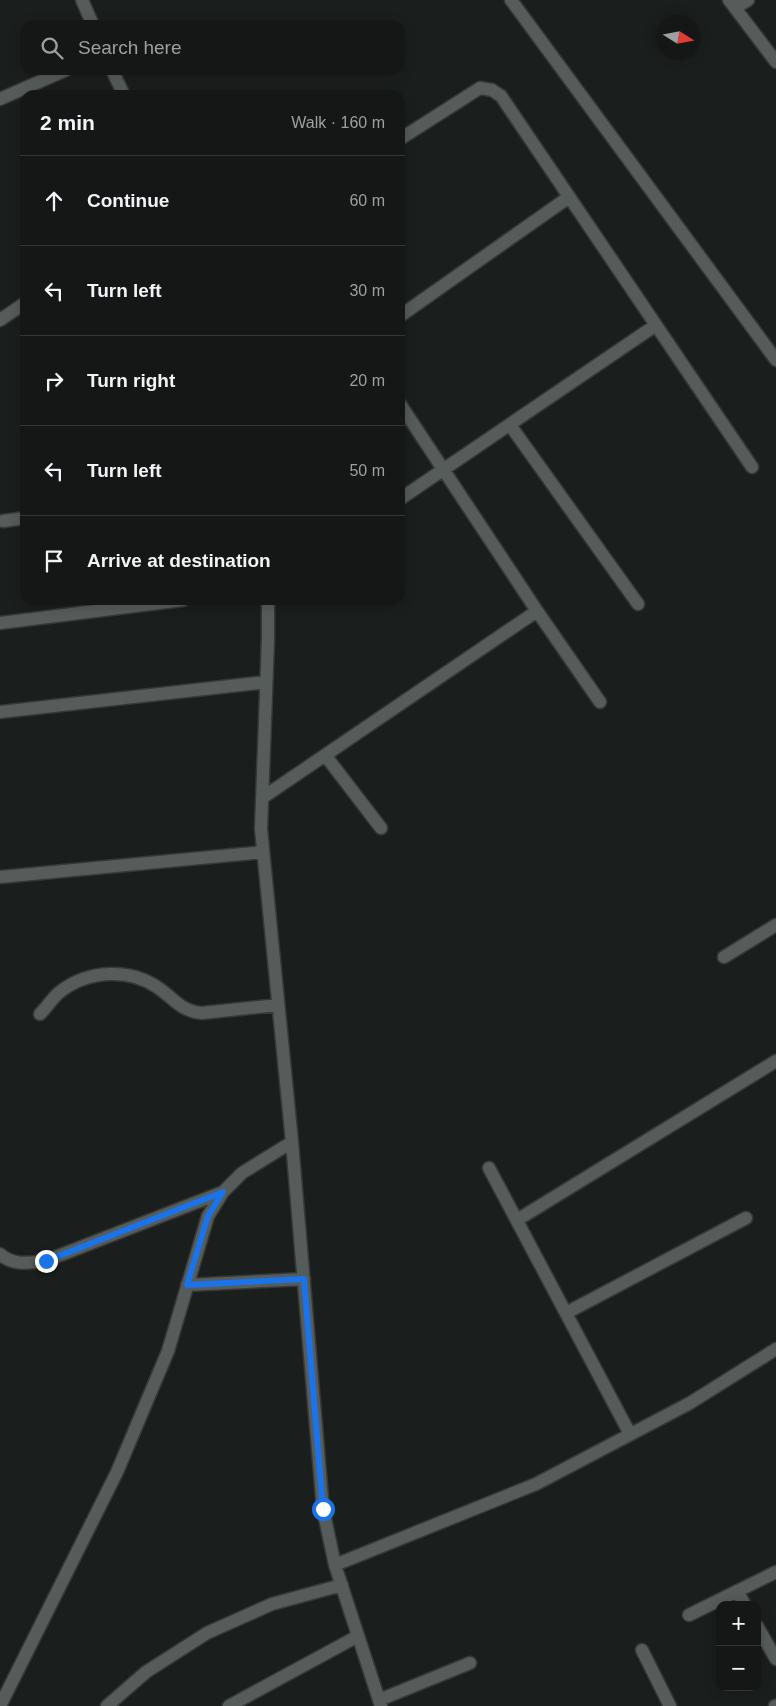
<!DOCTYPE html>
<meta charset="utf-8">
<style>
body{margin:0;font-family:Arial,sans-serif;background:#1d201f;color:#f1f3f6}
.controls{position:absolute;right:15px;bottom:15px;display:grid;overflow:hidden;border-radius:10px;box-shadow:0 2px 12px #0003}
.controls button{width:45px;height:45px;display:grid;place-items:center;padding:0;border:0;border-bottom:1px solid #333635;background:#141716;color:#f1f3f6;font:25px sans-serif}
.compass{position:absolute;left:656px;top:15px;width:45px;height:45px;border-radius:50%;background:#141716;box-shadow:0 2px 12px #0003;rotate:101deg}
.stop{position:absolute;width:15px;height:15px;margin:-11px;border:4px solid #1a73e8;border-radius:50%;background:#fff}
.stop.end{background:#1a73e8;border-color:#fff;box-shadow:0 1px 5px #0008}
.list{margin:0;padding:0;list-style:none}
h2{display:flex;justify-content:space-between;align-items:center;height:65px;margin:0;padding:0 20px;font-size:21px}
h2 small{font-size:16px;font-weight:400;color:#9d9fa1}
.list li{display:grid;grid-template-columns:32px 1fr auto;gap:15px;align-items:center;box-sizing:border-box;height:90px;padding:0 20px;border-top:1px solid #333635}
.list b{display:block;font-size:19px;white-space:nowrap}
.list em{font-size:16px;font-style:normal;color:#9d9fa1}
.icon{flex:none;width:28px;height:28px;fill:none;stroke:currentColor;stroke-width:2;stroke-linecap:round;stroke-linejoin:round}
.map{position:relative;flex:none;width:776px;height:1706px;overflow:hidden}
.search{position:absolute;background:#141716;box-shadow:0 2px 12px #0003;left:20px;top:20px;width:385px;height:55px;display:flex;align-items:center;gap:12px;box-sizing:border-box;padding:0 18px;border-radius:15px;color:#9d9fa1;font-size:19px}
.panel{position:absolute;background:#141716;box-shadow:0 2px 12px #0003;left:20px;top:90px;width:385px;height:515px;border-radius:15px}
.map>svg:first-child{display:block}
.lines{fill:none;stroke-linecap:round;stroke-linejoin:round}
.minor-casing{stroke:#363937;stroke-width:15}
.minor{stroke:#565c59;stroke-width:12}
.route{stroke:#1a73e8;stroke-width:6}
</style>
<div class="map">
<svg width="776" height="1706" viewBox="0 0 776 1706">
<rect width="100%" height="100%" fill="#1a1f1d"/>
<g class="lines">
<g class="minor-casing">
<path id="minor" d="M 82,0 L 93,25
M 511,0 L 776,360
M 729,0 L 776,62
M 735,8 L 748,0
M 112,70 L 124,95
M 0,99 L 66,70
M 400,139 L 480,88 L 492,90 L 501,96 L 752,467
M 400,316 L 569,197
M 0,320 L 25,303
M 400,404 L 537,611 L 600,702
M 510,425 L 638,604
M 400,499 L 656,325
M 3,521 L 25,518
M 268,600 L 268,639 L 261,829 L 292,1142 L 323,1509 L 335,1565 L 381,1706
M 0,623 L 183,600
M 0,712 L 266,682
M 325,755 L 381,828
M 262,798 L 537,611
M 0,877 L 263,852
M 724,957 L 776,925
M 40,1014 C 47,1007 53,997 61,991 C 89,970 129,968 157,987 C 175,999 180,1011 202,1013 L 278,1005
M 489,1168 L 630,1434
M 517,1220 L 776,1061
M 0,1254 C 13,1266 29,1263 45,1261 L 223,1192
M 187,1285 L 304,1279
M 566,1313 L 746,1218
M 335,1565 L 536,1484 L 690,1403 L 776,1349
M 737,1591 L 745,1605
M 689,1615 L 776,1572
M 757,1626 L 776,1659
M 642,1650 L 670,1706
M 379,1700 L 470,1663
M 0,1706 L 117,1472 L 168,1351 L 208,1216 L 223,1192 L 242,1173 L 292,1142
M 107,1706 L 146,1672 L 207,1633 L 272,1604 L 342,1585
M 229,1706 L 358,1636
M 775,1706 L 776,1706"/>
</g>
<use href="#minor" class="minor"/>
</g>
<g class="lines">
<path class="route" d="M 46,1261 L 223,1192 L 208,1216 L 187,1285 L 304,1279 L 323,1509"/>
</g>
</svg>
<div class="controls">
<button>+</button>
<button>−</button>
</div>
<svg class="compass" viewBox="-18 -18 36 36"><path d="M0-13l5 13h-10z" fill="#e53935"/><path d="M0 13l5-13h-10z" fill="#9d9fa1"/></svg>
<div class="stop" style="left:323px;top:1509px"></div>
<div class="stop end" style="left:46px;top:1261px"></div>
<div class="search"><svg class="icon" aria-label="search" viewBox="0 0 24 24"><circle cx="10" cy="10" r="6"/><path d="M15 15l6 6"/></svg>Search here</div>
<section class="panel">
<h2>2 min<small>Walk · 160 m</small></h2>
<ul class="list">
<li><svg class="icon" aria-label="ahead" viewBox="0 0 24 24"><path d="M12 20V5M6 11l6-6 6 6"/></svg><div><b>Continue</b></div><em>60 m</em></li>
<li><svg class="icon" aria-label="left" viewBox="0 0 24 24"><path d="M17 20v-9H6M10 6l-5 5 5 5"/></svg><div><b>Turn left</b></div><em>30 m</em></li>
<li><svg class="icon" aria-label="right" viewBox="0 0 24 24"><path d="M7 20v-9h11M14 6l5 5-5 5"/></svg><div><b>Turn right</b></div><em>20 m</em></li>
<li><svg class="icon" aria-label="left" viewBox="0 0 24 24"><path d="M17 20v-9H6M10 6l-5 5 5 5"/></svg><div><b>Turn left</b></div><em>50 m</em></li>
<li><svg class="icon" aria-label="arrive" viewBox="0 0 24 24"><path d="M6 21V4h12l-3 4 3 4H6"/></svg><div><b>Arrive at destination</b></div></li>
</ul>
</section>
</div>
